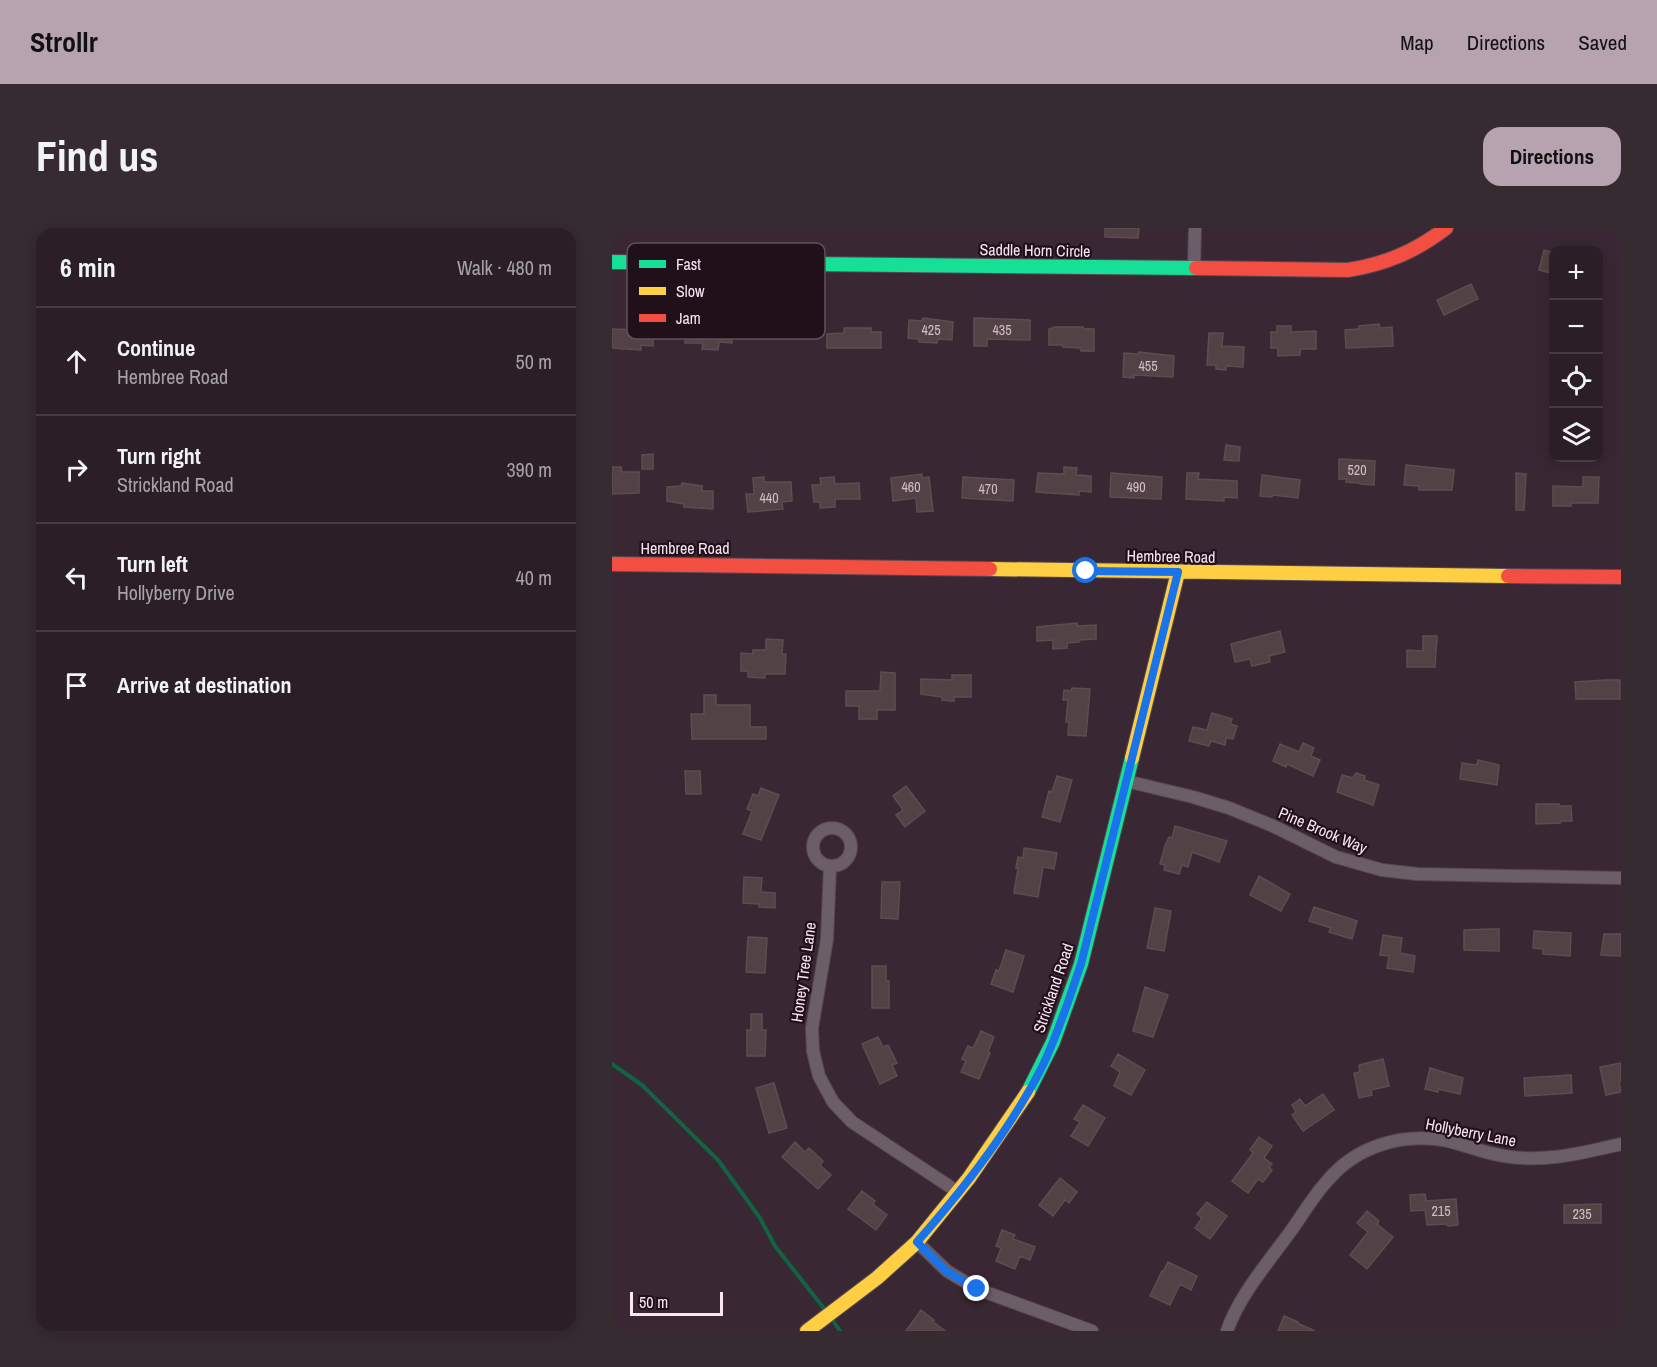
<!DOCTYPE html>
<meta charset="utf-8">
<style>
body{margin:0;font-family:"Archivo Narrow",sans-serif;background:#372b32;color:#f1f3f6}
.controls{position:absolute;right:18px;top:18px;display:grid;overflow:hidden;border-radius:12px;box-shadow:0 3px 15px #0003}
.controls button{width:54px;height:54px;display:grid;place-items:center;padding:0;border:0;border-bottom:2px solid #473c43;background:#2b1e26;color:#f1f3f6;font:30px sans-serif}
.scale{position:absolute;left:18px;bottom:15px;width:93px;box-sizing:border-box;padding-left:6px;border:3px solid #fbe4f2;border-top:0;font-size:16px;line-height:21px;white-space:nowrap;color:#fbe4f2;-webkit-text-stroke:4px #1f101a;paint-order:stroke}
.stop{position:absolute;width:18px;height:18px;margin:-14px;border:4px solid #1a73e8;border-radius:50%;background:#fff}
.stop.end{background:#1a73e8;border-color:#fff;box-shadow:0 2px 6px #0008}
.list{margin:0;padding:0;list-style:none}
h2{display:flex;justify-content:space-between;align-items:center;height:78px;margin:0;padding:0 24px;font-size:26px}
h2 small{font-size:20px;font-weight:400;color:#a6a2a7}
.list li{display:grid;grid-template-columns:39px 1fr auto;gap:18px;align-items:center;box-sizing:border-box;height:108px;padding:0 24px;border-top:2px solid #473c43}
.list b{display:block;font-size:22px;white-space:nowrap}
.list p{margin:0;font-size:20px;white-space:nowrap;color:#a6a2a7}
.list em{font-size:20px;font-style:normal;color:#a6a2a7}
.icon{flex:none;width:33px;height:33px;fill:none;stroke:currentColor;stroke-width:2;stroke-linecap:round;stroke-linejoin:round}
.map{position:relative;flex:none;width:1009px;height:1103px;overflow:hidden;border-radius:18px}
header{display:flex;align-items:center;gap:36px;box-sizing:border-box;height:84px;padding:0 30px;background:#b7a2af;color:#111}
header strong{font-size:28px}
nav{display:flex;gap:33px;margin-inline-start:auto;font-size:21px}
.intro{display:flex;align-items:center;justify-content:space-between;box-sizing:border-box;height:144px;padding:0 36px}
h1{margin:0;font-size:42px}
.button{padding:15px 27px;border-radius:18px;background:#b7a2af;color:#111;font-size:21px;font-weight:700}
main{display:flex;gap:36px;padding:0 36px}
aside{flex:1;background:#2b1e26;border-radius:18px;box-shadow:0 3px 15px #0003}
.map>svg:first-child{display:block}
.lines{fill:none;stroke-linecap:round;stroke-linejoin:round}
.stream{stroke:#116343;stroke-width:4}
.building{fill:#524245;stroke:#5c4d50;stroke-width:1.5}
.street-casing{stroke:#574752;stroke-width:14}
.fast-casing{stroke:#574752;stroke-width:16}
.slow-casing{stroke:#574752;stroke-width:16}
.jam-casing{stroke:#574752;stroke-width:16}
.street{stroke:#6c5e67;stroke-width:12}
.fast{stroke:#16e098;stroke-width:14}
.slow{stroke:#ffcf43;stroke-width:14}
.jam{stroke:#f24e42;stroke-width:14}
.route{stroke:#1a73e8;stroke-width:8}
.labels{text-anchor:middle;stroke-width:4.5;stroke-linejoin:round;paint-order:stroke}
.number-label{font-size:14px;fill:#d1bcc7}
.street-label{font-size:16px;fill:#fbe4f2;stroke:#1f101a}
.key{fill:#1f101a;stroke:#61505b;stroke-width:1.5}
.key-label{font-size:16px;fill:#fbe4f2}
</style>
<header>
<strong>Strollr</strong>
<nav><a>Map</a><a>Directions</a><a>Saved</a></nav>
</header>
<div class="intro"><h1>Find us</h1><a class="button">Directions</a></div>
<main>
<aside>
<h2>6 min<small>Walk · 480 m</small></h2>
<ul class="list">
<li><svg class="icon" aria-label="ahead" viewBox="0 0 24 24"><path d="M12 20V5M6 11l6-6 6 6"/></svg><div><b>Continue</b><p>Hembree Road</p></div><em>50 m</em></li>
<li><svg class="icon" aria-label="right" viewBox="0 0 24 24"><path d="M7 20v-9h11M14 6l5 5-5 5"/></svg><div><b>Turn right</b><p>Strickland Road</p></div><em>390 m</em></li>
<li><svg class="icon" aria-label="left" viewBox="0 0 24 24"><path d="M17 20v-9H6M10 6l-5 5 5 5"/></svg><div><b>Turn left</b><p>Hollyberry Drive</p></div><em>40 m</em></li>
<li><svg class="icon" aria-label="arrive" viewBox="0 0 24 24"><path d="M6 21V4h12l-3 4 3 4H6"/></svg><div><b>Arrive at destination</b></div></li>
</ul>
</aside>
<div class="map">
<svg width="1009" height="1103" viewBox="0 0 1009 1103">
<rect width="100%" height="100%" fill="#392833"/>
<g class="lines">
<path class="stream" d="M 0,836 L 30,857 L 106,932 L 148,990 L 163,1018 L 214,1083
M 220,1091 L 228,1103"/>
</g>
<path class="building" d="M 493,0 L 527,0 L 526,10 L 493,9 Z
M 932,22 L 942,25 L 942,46 L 927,42 Z
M 859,56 L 866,71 L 832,87 L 825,72 Z
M 27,88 L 41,88 L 41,118 L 29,117 L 29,122 L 0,120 L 0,101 L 26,102 Z
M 311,90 L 341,94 L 340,112 L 326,111 L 325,115 L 307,114 L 307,111 L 296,110 L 297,92 L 310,93 Z
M 362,90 L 418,92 L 418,112 L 375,111 L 375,118 L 362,118 Z
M 74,95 L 115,96 L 115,98 L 120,98 L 120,115 L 107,114 L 106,122 L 90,121 L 91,115 L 73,115 Z
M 767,96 L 768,100 L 780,99 L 781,118 L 734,120 L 733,102 L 747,101 L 747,98 Z
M 665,98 L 679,98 L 679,104 L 704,103 L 704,121 L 688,121 L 688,127 L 666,128 L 666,120 L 659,120 L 659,104 L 665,104 Z
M 443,99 L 471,99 L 472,101 L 482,101 L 482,123 L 469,123 L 468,120 L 451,119 L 450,117 L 437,117 L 437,101 Z
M 232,100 L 259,100 L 259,104 L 269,104 L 269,120 L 215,120 L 215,106 L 232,105 Z
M 597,105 L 611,105 L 610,118 L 632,119 L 631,139 L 614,138 L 614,142 L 604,141 L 604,137 L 595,137 Z
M 527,124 L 562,128 L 561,149 L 522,147 L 522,150 L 511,149 L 512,125 L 526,126 Z
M 614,217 L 628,219 L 627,233 L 612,232 Z
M 41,226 L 41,241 L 30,241 L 30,227 Z
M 727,231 L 763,233 L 762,257 L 748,256 L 747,255 L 734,254 L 735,251 L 727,251 Z
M 794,237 L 842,242 L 840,262 L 807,262 L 807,258 L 792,257 Z
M 0,239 L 9,239 L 10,244 L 27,244 L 27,265 L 0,266 Z
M 452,239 L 465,240 L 464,247 L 479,248 L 479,264 L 467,263 L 467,267 L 424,264 L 426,245 L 452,246 Z
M 499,245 L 550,249 L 549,271 L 498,269 Z
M 575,245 L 587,245 L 586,251 L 625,253 L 625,270 L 612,269 L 612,273 L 574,271 Z
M 904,245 L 914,246 L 912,282 L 904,282 Z
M 310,246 L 310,250 L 317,249 L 321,283 L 305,284 L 304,270 L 281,273 L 279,250 Z
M 650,247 L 688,252 L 686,270 L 661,267 L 660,269 L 648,268 Z
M 152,249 L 152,254 L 179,254 L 180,273 L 170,274 L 171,281 L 136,284 L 134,266 L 142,266 L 141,250 Z
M 222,249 L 223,256 L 247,255 L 248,271 L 223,271 L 223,279 L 208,280 L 208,274 L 202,274 L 200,257 L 209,257 L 208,250 Z
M 351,249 L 402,252 L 401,273 L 350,270 Z
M 971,249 L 987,249 L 986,275 L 959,275 L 959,278 L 941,278 L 941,258 L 971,259 Z
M 70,255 L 90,258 L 90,263 L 101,263 L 101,281 L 72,279 L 72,276 L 55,273 L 55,259 L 69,258 Z
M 465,395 L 466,398 L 484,397 L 484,411 L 467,412 L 467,414 L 455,415 L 455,420 L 441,421 L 441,412 L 425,413 L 425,399 Z
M 668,403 L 673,424 L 657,428 L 658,434 L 640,438 L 638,431 L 623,434 L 619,416 Z
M 811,408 L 825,408 L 823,439 L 795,439 L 795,422 L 811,423 Z
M 154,411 L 171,412 L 170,426 L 174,426 L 173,446 L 153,446 L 153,450 L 136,449 L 136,443 L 129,443 L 129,425 L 141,426 L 141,422 L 154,422 Z
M 269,444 L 283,445 L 283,482 L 265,482 L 265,491 L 247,491 L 247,478 L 234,478 L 234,463 L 268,463 Z
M 340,447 L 359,447 L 359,469 L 342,469 L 342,473 L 330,472 L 330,469 L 309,466 L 309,451 L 340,452 Z
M 994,452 L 1008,452 L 1008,471 L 964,471 L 963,454 Z
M 460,460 L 478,461 L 474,508 L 456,507 L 457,494 L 454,494 L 456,472 L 451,472 L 452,462 L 459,463 Z
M 92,467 L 104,467 L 104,477 L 138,477 L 138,499 L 154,499 L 154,511 L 80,511 L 79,486 L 92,486 Z
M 600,485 L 620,491 L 618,496 L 625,498 L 621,511 L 614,510 L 613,517 L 599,513 L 597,518 L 577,513 L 581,499 L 595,502 Z
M 691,515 L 702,520 L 699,528 L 708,532 L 701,548 L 675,536 L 674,539 L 661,533 L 668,516 L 687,524 Z
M 866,532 L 887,537 L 885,557 L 848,551 L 850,535 L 865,537 Z
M 73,543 L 88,543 L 89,566 L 74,566 Z
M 744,545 L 753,548 L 752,552 L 767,557 L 761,577 L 725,564 L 730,547 L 741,550 Z
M 445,548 L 460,552 L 448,594 L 430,589 L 437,563 L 440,564 Z
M 294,558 L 313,583 L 293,599 L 284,587 L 291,582 L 281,568 Z
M 149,560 L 167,567 L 149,612 L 131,606 L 140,583 L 135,581 L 141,566 L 146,568 Z
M 924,576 L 947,576 L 947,578 L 959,578 L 960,593 L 949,593 L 948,595 L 924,596 Z
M 563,598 L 615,613 L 607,634 L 580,624 L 576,639 L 570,637 L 567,646 L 552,642 L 553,637 L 548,636 L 553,618 L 557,609 L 560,610 Z
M 412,620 L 445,625 L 442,641 L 431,639 L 426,669 L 402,665 L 406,640 L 404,640 L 406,629 L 411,630 Z
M 647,648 L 678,666 L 669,683 L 638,667 Z
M 132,649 L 150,650 L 149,664 L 163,665 L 163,680 L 147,679 L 147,676 L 131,675 Z
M 270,654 L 288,654 L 286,691 L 269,690 Z
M 702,679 L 745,693 L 740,711 L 717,704 L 719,700 L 697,693 Z
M 543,680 L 559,683 L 552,723 L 535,720 Z
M 879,701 L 887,701 L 887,723 L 852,722 L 852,702 Z
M 922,703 L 959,705 L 958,728 L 931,726 L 931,721 L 921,720 Z
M 992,706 L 1009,706 L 1009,728 L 989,727 Z
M 771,707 L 790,710 L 788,725 L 803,728 L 801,744 L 775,740 L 777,728 L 768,727 Z
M 136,709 L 155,710 L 153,745 L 134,744 Z
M 394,722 L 412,728 L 401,764 L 379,756 L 384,742 L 387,743 Z
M 260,738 L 274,738 L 274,753 L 277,753 L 277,780 L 260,780 Z
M 533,759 L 556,767 L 541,809 L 521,803 Z
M 139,786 L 150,786 L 150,802 L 154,802 L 153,828 L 135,828 L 135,802 L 139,802 Z
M 369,803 L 382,809 L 376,824 L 378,825 L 367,851 L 349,844 L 354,833 L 350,831 L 356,818 L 361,820 Z
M 266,809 L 271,819 L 276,817 L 285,835 L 280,837 L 285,848 L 268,856 L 250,816 Z
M 506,826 L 533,842 L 519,867 L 502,858 L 508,844 L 499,838 Z
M 771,831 L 777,858 L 759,862 L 760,867 L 747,870 L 742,845 L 748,844 L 747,837 Z
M 1009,835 L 1009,853 L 1007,854 L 1009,864 L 994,867 L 988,839 Z
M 818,840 L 851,850 L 848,866 L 826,861 L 826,864 L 813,861 Z
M 959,847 L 960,865 L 913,868 L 912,850 Z
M 162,855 L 175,900 L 157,905 L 144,860 Z
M 711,866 L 722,882 L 691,903 L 680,887 L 684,884 L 680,877 L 688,871 L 693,878 Z
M 471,877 L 493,890 L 476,918 L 459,908 L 468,894 L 462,891 Z
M 647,909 L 660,918 L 652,930 L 660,936 L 657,939 L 660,942 L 651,954 L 646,951 L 636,965 L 620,953 L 641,925 L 638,922 Z
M 183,914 L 193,924 L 197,920 L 211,933 L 208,937 L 219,947 L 206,961 L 170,929 Z
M 448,950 L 465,964 L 457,975 L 453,972 L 441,988 L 427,977 Z
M 250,963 L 263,973 L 261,976 L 275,987 L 264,1002 L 236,981 Z
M 813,966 L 814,973 L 844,971 L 846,997 L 836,998 L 834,996 L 815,997 L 813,982 L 799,983 L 798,967 Z
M 595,974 L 615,988 L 598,1011 L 583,1000 L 590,990 L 585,986 Z
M 989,976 L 989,995 L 952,995 L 952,977 Z
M 755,983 L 767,993 L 765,996 L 781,1009 L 755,1041 L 738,1027 L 756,1004 L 745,995 Z
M 390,1002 L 403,1007 L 401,1011 L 423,1019 L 418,1032 L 408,1028 L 403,1041 L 384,1033 L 389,1020 L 384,1018 Z
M 556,1034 L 585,1048 L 579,1062 L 568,1056 L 558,1077 L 538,1068 L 550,1043 L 551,1044 Z
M 309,1082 L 322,1092 L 320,1093 L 333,1103 L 294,1103 Z
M 672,1088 L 686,1094 L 685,1095 L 703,1103 L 666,1103 Z"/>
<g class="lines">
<g class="street-casing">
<path id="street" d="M 582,40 L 583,0
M 514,553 L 581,569 L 617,580 L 661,598 L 724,629 L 770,642 L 805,646 L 1009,650
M201 619a19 19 0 1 1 38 0a19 19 0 1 1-38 0Z
M 218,639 L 215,711 L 200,800 L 201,823 L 207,848 L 221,874 L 240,894 L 346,964
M 305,1014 L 335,1043 L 365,1061 L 480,1103
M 615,1103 C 627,1067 659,1031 681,1000 C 692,984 703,966 716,952 C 744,919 788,905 831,912 C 851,916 871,925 892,928 C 932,935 970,925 1009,916"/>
</g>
<g class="fast-casing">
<path id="fast" d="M 0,34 L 584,40
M 416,864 L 441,814 L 469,736 L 520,530"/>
</g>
<g class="slow-casing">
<path id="slow" d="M 378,341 L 896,348
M 520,530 L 566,344
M 195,1103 L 265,1050 L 305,1014 L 357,950 L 416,864"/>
</g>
<g class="jam-casing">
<path id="jam" d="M 584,40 L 736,42 C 774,36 804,23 834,0
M 0,336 L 378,341
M 896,348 L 1009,349"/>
</g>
<use href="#street" class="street"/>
<use href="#fast" class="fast"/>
<use href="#slow" class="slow"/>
<use href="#jam" class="jam"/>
</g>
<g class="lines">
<path class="route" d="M 365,1061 L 334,1043 L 305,1014 C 350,963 399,900 430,839 C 446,806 457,771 469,736 L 566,344 L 474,343"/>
</g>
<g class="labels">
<g class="number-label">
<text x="319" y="107">425</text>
<text x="390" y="107">435</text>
<text x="536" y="143">455</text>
<text x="745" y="247">520</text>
<text x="299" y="264">460</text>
<text x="524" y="264">490</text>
<text x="376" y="266">470</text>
<text x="157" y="275">440</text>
<text x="829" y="988">215</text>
<text x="970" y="991">235</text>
</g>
<g class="street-label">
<text transform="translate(423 22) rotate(1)" y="6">Saddle Horn Circle</text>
<text x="73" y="326">Hembree Road</text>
<text transform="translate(559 328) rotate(1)" y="6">Hembree Road</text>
<text transform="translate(711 602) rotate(23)" y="6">Pine Brook Way</text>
<text transform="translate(191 744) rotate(-82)" y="6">Honey Tree Lane</text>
<text transform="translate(441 760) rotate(-71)" y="6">Strickland Road</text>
<text transform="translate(859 904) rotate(11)" y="6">Hollyberry Lane</text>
</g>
</g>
<rect x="15" y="15" width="198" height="96" rx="9" class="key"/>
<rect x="27" y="32" width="27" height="8" fill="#16e098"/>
<rect x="27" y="59" width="27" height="8" fill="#ffcf43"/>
<rect x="27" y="86" width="27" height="8" fill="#f24e42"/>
<g class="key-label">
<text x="64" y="42">Fast</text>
<text x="64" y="69">Slow</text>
<text x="64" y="96">Jam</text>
</g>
</svg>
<div class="controls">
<button>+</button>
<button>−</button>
<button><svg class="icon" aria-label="locate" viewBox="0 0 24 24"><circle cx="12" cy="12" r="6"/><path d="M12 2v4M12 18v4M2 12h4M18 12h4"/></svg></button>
<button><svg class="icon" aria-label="layers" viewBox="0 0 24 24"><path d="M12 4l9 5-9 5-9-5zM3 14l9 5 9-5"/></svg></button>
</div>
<div class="scale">50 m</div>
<div class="stop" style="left:474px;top:343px"></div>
<div class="stop end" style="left:365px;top:1061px"></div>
</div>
</main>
